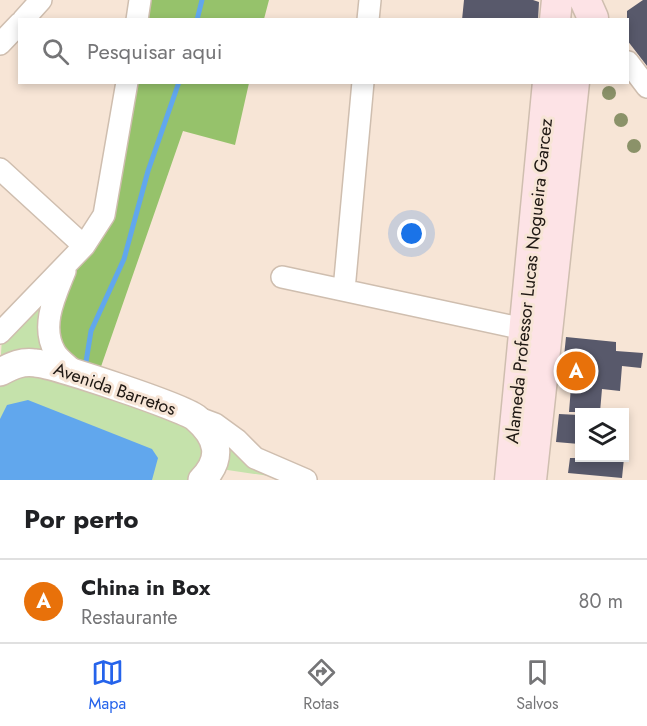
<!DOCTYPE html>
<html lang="pt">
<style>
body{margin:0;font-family:Jost,sans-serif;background:#f6f6f6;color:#202124}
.controls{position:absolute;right:18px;bottom:18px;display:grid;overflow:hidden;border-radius:0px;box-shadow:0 3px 9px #0003}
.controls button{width:54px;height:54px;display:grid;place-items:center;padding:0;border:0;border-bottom:2px solid #e0e0e0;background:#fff;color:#202124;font:30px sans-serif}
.you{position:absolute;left:412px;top:234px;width:21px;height:21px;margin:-15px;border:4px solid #fff;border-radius:50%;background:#1a73e8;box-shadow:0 0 0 9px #1a73e833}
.badge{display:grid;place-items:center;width:39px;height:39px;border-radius:50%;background:#2563eb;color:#fff;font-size:20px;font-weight:700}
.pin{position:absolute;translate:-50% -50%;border:3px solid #fff;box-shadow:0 2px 6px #0006}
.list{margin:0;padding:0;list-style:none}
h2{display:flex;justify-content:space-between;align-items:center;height:78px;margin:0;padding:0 24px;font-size:26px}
h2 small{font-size:20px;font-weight:400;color:#757577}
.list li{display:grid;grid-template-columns:39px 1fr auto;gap:18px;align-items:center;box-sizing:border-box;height:84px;padding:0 24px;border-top:2px solid #e0e0e0}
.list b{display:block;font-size:22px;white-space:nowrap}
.list p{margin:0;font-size:20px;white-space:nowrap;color:#757577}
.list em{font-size:20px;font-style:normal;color:#757577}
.icon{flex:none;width:33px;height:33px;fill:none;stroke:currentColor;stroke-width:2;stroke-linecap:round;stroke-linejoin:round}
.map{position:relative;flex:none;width:647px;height:480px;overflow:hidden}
.search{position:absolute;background:#fff;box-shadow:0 3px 9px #0003;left:18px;right:18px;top:18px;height:66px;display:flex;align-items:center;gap:15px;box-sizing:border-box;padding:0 21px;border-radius:0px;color:#757577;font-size:22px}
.sheet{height:162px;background:#fff}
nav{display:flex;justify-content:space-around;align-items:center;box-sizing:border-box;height:84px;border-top:2px solid #e0e0e0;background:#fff;font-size:16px;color:#757577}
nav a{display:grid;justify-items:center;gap:3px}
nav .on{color:#2563eb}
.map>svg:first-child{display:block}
.green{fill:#c5e2ab}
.forest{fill:#96c26b}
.water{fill:#61a7ed}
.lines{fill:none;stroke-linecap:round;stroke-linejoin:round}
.stream{stroke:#61a7ed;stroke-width:5}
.building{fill:#58596b}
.minor-casing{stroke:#cfbeaf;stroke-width:24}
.tertiary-casing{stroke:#cfbeaf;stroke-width:30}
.secondary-casing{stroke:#cfbeaf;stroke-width:33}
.minor{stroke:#fff;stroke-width:21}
.tertiary{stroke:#fff;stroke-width:27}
.secondary{stroke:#fde3e6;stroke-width:30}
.tree{fill:#8b9269}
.labels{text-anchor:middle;stroke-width:6;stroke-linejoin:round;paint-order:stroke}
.street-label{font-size:18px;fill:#1f1813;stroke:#f7e5d6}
</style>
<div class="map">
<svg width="647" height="480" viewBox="0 0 647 480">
<rect width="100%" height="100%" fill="#f7e5d6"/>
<path class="green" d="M 51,283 L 49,354 L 0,369 L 2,338 Z
M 17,363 L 194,416 L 296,480 L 214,468 L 211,480 L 0,480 L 0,372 Z"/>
<path class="forest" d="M 140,0 L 269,0 L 264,19 L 137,20 Z
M 127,83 L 249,83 L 235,145 L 183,131 L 96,381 L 55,353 L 52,303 L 104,215 Z"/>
<path class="water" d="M 28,400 L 152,449 L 158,458 L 152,480 L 0,480 L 0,419 L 7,405 Z"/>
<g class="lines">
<path class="stream" d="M 197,20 L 202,0
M 86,362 L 91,331 L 124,259 L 148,171 L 179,82"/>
</g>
<path class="building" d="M 464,0 L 533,0 L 539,2 L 538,20 L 462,20 Z
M 643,0 L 647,0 L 647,66 L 627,40 L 627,11 Z
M 566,337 L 616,342 L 616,351 L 643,353 L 641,368 L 622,366 L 620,391 L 602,389 L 600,412 L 569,412 L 571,387 L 561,386 Z
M 559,414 L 579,415 L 579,444 L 556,442 Z
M 570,458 L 624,458 L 622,478 L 568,473 Z"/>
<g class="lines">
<g class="minor-casing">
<path id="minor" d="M 23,20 L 41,0
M 137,20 L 140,0
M 368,20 L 370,0
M 0,44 L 20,23
M 628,62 L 647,87
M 0,169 L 84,246
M 65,271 C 55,296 40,326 55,352 C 59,359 69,366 75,372
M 282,277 L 524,329
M 344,290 L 363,82
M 0,333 L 84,246 L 104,215 L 127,82
M 199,418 L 215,424 L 237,440 L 255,458 L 306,480"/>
</g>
<g class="tertiary-casing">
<path id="tertiary" d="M 0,372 C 12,366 21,361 35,363 C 53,364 185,408 196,418 C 219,438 223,459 202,480"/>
</g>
<g class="secondary-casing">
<path id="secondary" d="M 585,0 L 593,18
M 555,20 L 557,0
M 510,480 L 548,82
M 531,480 L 574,82"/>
</g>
<use href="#minor" class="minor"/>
<use href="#tertiary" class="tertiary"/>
<use href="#secondary" class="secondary"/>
</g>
<g class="tree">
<circle cx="609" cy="93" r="7"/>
<circle cx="621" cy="120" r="7"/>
<circle cx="634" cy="146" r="7"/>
</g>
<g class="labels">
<g class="street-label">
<text transform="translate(529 281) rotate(-84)" y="6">Alameda Professor Lucas Nogueira Garcez</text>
<text transform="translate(115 389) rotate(19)" y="6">Avenida Barretos</text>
</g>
</g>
</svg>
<div class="controls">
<button><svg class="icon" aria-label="layers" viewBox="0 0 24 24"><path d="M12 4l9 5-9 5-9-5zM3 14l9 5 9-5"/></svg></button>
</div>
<div class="you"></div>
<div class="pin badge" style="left:576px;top:371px;background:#e8710a">A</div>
<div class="search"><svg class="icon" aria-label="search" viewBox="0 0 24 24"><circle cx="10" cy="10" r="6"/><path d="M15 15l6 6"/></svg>Pesquisar aqui</div>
</div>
<section class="sheet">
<h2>Por perto<small></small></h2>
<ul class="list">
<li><span class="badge" style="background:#e8710a">A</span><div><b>China in Box</b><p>Restaurante</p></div><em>80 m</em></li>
</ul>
</section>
<nav>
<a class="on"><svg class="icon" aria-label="map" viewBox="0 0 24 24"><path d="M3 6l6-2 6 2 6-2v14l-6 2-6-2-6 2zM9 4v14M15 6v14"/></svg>Mapa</a>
<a><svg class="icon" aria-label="directions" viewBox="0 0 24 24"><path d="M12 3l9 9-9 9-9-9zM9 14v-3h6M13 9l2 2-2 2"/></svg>Rotas</a>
<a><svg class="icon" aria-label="saved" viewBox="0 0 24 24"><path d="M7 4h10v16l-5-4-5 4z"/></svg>Salvos</a>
</nav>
